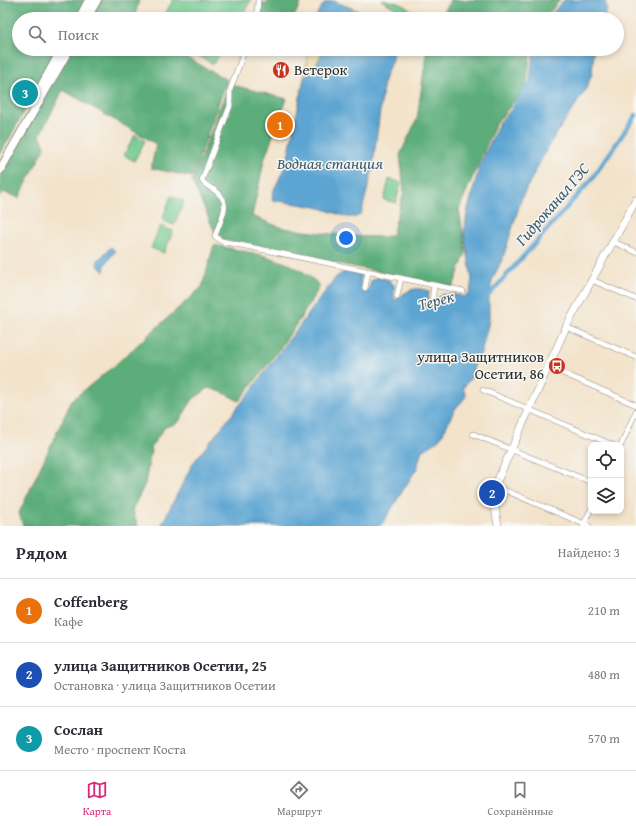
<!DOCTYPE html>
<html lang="ru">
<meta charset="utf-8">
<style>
body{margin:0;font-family:"Gentium Book Plus",serif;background:#f7f7f7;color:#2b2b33}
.controls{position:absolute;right:12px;bottom:12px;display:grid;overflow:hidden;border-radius:8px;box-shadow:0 2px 6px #0003}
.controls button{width:36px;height:36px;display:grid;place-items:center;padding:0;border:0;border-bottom:1px solid #e1e1e2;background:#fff;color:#2b2b33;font:20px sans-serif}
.you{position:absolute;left:346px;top:238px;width:14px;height:14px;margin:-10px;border:3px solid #fff;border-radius:50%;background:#1a73e8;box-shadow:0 0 0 6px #1a73e833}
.badge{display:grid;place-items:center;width:26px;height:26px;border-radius:50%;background:#db2777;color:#fff;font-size:13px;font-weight:700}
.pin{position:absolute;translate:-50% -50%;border:2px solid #fff;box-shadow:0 1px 4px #0006}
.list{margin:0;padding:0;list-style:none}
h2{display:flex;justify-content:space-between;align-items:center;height:52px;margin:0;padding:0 16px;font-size:17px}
h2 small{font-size:13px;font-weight:400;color:#7c7c81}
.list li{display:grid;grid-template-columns:26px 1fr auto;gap:12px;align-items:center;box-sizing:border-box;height:64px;padding:0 16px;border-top:1px solid #e1e1e2}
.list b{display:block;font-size:15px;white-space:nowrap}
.list p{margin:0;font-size:13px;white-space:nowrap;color:#7c7c81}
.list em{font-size:13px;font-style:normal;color:#7c7c81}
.icon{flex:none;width:22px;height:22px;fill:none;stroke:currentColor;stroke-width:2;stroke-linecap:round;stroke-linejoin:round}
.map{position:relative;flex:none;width:636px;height:526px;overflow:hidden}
.search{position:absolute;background:#fff;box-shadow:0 2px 6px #0003;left:12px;right:12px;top:12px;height:44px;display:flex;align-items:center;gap:10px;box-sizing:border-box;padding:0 14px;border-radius:22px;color:#7c7c81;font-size:15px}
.sheet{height:244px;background:#fff}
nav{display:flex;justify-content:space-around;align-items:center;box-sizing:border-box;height:56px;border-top:1px solid #e1e1e2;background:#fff;font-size:11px;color:#7c7c81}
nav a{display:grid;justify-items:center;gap:2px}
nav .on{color:#db2777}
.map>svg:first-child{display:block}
.green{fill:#71c98f;stroke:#4e7a5d}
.forest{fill:#5cad7a;stroke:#446c52}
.sand{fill:#eeda9e;stroke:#8c8264}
.water{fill:#5ba4d2;stroke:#43687e}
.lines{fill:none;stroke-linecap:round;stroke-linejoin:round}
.canal{stroke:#5ba4d2;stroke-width:4.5}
.river{stroke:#5ba4d2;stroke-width:7}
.street-casing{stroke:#8f877b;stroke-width:6}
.secondary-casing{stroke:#8f877b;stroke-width:8}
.primary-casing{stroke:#8f877b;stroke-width:10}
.street{stroke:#fff;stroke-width:5}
.secondary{stroke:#fff;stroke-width:7}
.primary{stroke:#fff;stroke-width:8}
.labels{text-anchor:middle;stroke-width:3;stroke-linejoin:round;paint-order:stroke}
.poi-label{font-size:15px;fill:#2b2b2b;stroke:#f6f6f2;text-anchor:start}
.water-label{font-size:16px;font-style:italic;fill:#3e5b6e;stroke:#f6f6f2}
</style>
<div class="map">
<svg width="636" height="526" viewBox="0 0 636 526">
<rect width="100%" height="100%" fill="#f6f6f2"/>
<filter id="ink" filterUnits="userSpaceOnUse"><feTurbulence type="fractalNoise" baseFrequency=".025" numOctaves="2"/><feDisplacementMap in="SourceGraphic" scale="8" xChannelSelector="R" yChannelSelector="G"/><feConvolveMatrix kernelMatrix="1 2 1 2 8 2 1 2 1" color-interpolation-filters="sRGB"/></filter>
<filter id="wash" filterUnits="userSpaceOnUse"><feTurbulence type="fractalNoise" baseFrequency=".012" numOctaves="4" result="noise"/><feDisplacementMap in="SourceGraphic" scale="16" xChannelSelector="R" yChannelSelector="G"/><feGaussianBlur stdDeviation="0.9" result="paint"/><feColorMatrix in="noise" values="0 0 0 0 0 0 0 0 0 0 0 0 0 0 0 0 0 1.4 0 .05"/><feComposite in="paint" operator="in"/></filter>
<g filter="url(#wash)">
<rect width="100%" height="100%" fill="#f3e3cb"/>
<path class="green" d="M 173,0 L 251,0 L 240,19 L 162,19 Z
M 381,0 C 394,0 412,6 417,19 L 404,19 L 399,10 Z
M 187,49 L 223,49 L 213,64 Z
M 135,135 L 145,141 L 134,161 L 124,155 Z
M 389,179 L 401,182 L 396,203 L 384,200 Z
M 171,196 L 184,201 L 174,225 L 162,220 Z
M 160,226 L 173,231 L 164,253 L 151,248 Z"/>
<path class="forest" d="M 0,0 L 86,0 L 76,19 L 19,19 L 19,49 L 59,49 L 0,155 Z
M 99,0 L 139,0 L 134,19 L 89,19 Z
M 258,0 L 266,4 L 269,0 L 302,0 L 293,19 L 262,19 Z
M 450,0 L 560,0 L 544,19 L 441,19 Z
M 71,49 L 172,49 L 227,80 L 192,177 L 151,168 L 156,144 L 63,90 L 40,135 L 45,147 L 19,198 L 3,192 L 0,197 L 0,177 Z
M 427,49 L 531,49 L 526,87 L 495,125 L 459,209 L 466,252 L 453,287 L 218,239 L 192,181 L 229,84 L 287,99 L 265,157 L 252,216 C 262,220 273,225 284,228 C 301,231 381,241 392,235 L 404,191 L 400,155 L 417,119 Z
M 214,245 C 250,253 294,257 320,286 C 297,327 269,364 239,401 L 222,392 L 209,388 L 193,399 L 178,423 L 165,427 L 152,445 L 145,484 L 132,510 L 138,526 L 23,526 L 19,513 L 72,400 L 114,366 L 202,287 Z"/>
<path class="sand" d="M 309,49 L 323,49 C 320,61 313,69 304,78 Z"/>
<path class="water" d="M 564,0 L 605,0 L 607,9 L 603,19 L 547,19 Z
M 333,1 L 362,12 L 390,13 L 395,19 L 315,19 L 319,10 L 326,2 Z
M 323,49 L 396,49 L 384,80 L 372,172 L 361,214 L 356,217 L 347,217 L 317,207 L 272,200 L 273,192 L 287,162 L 304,78 C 313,69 320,61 323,49 Z
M 534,49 L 594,49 L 592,74 L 585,91 L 550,143 L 522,197 L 503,258 L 493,278 L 489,295 L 489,321 L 481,353 L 473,368 L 474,374 L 463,388 L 466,396 C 463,401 459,404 456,408 C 444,426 446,441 422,450 L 417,468 L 382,524 L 379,526 L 161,526 L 193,463 L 250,392 L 336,277 L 346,271 L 361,275 L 360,289 L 365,291 L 369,288 L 371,281 L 378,277 L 389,280 L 394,285 L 394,298 L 396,300 C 408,290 413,286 429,291 L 428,305 L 434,304 L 441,295 L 454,294 L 464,297 L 470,292 L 472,279 L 464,232 L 468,209 L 480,164 L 499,123 L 528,91 Z
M 111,247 L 115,251 L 105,265 L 104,272 L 97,265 L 98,260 Z"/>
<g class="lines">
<path class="canal" d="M 485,297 L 489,295 L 592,179 L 636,115"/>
<path class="river" d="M 516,107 L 533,82"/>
</g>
</g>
<g filter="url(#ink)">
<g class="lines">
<g class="street-casing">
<path id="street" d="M 257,19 L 258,0
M 245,49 L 230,90 L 230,106 L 202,180 C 204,185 209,187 213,189 C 234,202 221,217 215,236 L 221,241 L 463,291
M 614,242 L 636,252
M 592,280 L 636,299
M 365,288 L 368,272
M 397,296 L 401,278
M 432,302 L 434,285
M 566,327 L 636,357
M 549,367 L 636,405
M 483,390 L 613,445
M 473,434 L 591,482
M 621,445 L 636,411
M 495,486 L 589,526
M 583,526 L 591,509"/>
</g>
<g class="secondary-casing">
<path id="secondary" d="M 498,526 L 494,501 L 495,486 L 566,327 L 636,200"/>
</g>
<g class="primary-casing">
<path id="primary" d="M 79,19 L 89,0
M 86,19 L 97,0
M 37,94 L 62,49
M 0,170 L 69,49"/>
</g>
<use href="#street" class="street"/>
<use href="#secondary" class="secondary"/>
<use href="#primary" class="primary"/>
</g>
</g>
<defs>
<g id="restaurant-disc" transform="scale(0.9)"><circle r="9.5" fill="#c8321e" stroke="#f6f6f2"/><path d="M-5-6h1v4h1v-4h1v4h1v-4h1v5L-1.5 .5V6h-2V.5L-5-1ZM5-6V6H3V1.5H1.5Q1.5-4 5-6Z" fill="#fff"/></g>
<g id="bus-disc" transform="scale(0.9)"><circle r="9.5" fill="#c8321e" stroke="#f6f6f2"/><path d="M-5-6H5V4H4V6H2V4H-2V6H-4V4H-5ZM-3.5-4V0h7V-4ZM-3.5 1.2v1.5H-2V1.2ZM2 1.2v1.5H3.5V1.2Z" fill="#fff"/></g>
</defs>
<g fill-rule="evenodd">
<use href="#restaurant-disc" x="281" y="70"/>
<use href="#bus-disc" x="557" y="366"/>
</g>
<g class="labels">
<g class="poi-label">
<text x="294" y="75">Ветерок</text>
<text x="544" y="362" text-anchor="end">улица Защитников<tspan x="544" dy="17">Осетии, 86</tspan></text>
</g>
<g class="water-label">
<text x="330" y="169">Водная станция</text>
<text transform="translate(552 204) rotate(-49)" y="6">Гидроканал ГЭС</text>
<text transform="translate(436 300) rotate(-15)" y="6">Терек</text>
</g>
</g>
</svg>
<div class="controls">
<button><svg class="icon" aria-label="locate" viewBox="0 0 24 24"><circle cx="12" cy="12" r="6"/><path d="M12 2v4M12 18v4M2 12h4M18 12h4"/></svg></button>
<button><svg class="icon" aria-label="layers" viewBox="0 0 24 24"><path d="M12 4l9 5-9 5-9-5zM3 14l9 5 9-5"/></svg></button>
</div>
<div class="you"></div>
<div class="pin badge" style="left:280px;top:125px;background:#e8710a">1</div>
<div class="pin badge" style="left:492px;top:493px;background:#1a4fb4">2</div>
<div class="pin badge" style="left:25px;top:93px;background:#0f9aa8">3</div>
<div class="search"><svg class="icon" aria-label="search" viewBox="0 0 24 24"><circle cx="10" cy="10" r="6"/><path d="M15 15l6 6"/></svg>Поиск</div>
</div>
<section class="sheet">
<h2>Рядом<small>Найдено: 3</small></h2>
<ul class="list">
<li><span class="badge" style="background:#e8710a">1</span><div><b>Coffenberg</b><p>Кафе</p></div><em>210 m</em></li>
<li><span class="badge" style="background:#1a4fb4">2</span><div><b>улица Защитников Осетии, 25</b><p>Остановка · улица Защитников Осетии</p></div><em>480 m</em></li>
<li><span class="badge" style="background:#0f9aa8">3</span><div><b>Сослан</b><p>Место · проспект Коста</p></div><em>570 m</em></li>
</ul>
</section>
<nav>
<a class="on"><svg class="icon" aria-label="map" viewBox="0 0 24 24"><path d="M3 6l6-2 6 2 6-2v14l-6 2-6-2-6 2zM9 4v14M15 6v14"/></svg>Карта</a>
<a><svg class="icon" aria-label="directions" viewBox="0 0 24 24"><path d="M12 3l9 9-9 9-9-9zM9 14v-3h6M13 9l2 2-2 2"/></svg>Маршрут</a>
<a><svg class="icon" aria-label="saved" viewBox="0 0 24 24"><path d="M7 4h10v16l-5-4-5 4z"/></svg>Сохранённые</a>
</nav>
